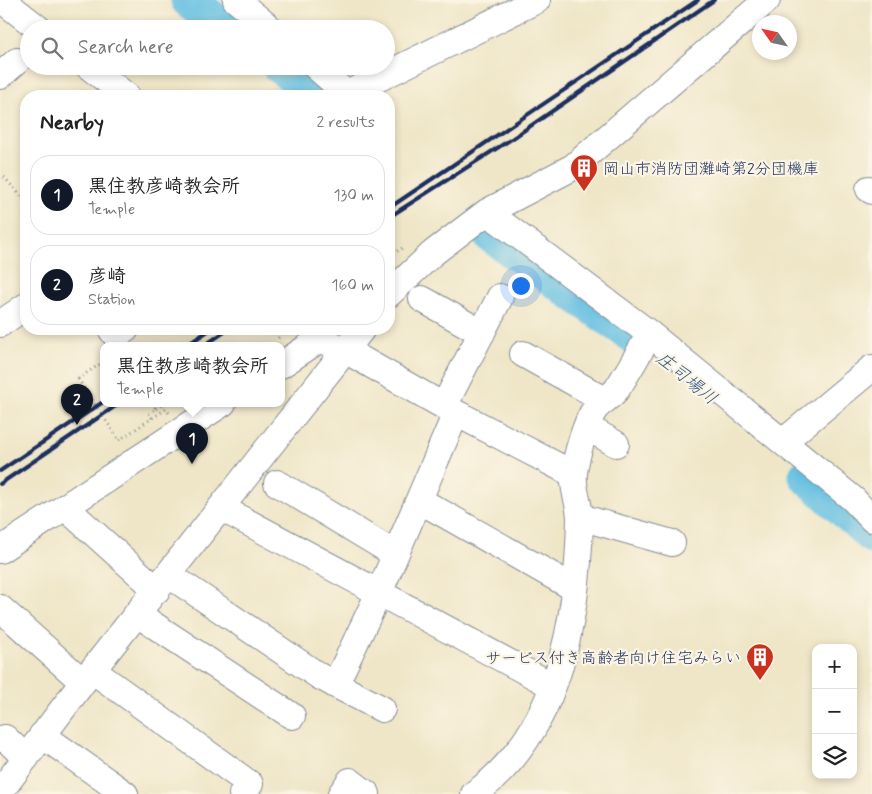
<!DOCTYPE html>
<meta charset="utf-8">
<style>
body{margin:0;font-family:Mynerve,"Klee One",sans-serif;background:#f6f6f6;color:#222}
.controls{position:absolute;right:15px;bottom:15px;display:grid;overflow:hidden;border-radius:10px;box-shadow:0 2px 8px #0003}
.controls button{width:45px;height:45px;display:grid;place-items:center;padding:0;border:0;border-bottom:1px solid #e0e0e0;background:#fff;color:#222;font:25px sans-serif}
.compass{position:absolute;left:752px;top:15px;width:45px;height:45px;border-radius:50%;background:#fff;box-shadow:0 2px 8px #0003;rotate:304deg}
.you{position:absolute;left:520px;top:285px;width:18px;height:18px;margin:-12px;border:4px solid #fff;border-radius:50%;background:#1a73e8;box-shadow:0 0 0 8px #1a73e833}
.badge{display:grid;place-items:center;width:32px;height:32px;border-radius:50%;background:#111827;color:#fff;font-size:16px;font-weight:700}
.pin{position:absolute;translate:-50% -41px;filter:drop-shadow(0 1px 2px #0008)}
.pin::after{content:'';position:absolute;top:26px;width:18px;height:15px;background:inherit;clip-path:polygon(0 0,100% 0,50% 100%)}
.popup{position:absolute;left:100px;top:342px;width:185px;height:65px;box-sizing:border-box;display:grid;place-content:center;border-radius:10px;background:#fff;filter:drop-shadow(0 1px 4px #0005);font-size:16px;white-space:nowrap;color:#767676}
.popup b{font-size:19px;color:#222}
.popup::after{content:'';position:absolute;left:50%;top:100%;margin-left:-10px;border:10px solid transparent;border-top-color:#fff}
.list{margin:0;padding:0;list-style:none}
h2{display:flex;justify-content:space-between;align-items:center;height:65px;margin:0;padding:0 20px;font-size:21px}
h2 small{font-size:16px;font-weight:400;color:#767676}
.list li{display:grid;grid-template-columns:32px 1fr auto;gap:15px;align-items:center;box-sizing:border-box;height:80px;margin:0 10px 10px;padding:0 10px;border:1px solid #e0e0e0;border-radius:20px}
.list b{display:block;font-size:19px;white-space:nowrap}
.list p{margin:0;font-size:16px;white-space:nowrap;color:#767676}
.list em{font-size:16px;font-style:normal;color:#767676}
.icon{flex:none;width:28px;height:28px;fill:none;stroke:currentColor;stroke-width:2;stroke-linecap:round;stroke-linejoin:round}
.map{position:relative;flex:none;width:872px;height:794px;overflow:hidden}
.search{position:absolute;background:#fff;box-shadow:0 2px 8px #0003;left:20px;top:20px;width:375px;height:55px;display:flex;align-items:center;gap:12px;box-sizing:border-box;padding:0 18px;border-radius:28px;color:#767676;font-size:19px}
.panel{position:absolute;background:#fff;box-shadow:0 2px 8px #0003;left:20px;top:90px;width:375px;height:245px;border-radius:20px}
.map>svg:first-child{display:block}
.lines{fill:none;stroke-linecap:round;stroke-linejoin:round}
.river{stroke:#64bfe2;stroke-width:35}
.minor-casing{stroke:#858a93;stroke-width:28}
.path{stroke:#858a93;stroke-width:3;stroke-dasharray:1 4;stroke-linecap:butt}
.minor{stroke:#fff;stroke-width:26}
.rail{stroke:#1b2f5e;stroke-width:4}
.path-bridge{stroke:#858a93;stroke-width:3;stroke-dasharray:1 4;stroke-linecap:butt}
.labels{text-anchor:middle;stroke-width:4.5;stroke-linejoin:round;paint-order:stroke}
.poi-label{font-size:16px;fill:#1b2f5e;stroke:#fcf5e5;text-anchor:start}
.water-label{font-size:18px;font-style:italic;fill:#315a86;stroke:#fcf5e5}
</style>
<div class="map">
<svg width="872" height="794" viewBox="0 0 872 794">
<rect width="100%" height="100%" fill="#fcf5e5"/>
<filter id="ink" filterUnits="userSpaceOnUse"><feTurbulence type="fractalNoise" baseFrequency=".02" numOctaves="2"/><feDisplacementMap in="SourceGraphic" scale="10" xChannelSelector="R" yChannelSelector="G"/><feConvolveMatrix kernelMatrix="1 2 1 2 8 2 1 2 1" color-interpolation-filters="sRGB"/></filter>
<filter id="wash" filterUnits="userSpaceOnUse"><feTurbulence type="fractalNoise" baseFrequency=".0096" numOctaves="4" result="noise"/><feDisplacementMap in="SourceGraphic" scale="20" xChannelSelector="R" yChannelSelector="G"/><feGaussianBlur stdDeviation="1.12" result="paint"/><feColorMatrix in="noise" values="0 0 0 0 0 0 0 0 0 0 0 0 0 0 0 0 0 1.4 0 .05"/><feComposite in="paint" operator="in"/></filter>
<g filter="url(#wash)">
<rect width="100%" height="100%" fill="#efe6c8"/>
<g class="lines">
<path class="river" d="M 188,0 L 228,29
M 279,66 L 311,90
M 490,235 L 636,338
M 806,476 L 872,536"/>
</g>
</g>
<g filter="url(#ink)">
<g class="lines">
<g class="minor-casing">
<path id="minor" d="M 2,0 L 39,29
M 236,0 L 271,29
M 88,66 L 127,96
M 315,66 L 347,94
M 0,76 L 17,61
M 343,96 L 537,0
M 869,189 L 872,191
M 487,212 L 650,334 L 853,499 L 872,519
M 389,294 L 433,253 L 487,212 L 573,167 L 767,0
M 422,299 L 482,333
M 0,324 L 26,306
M 111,329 L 116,336 L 126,329
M 523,354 L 605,400
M 281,365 L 320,339 L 345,350 L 456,413 L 573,474
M 444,406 L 500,297
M 587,427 L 616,444
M 784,441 L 872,368
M 277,483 L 395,554
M 419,500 L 574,588
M 65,507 L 157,590
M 221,508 L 553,686
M 580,517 L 672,543
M 0,550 L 223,403
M 169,575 L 319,676 L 382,709
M 0,608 L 83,682
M 137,614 L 292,716
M 92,670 L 250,784 L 242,794
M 335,685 L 379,593 L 456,413
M 42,735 L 125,794
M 0,739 L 5,738 L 26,758
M 0,792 L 83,682 L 362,329
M 341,794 L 350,781 L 367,794
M 474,794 C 560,733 578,617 580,519 C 580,504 572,488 574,474 C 575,459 586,421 595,409 C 601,401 611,397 617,389 C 629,371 639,352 650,334"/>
</g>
<path class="path" d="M 4,177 L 26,202
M 389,257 L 405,246
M 278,338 L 285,329
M 78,379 L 103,362
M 156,409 L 165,403
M 152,418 L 149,414 L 156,409 L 152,403
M 119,440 L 166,409 L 169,413"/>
<use href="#minor" class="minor"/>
<path class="rail" d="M 389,208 L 698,0
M 389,217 L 513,138 L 714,0
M 187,345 L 211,329
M 205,345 L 229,329
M 0,471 L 103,402
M 0,484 L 120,403"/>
<path class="path-bridge" d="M 78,379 L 119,440"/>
</g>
</g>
<defs>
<g id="building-pin" transform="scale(1.4375)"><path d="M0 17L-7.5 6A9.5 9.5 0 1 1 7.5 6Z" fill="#c8321e" stroke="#fcf5e5"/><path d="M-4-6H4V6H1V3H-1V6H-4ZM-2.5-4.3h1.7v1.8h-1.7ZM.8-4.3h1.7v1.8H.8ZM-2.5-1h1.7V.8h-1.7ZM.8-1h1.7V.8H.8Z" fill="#fff"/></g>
</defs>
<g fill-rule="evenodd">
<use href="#building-pin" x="584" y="168"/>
<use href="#building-pin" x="760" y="657"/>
</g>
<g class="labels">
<g class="poi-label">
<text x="603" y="174">岡山市消防団灘崎第2分団機庫</text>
<text x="741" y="663" text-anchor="end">サービス付き高齢者向け住宅みらい</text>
</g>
<g class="water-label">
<text transform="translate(687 378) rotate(39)" y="6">庄司場川</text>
</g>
</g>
</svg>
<div class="controls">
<button>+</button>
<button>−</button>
<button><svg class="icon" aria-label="layers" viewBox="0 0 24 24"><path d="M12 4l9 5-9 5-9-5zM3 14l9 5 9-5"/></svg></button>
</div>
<svg class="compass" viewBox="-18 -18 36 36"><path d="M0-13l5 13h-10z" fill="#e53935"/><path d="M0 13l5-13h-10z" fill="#767676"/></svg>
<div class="you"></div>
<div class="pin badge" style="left:192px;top:464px">1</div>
<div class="popup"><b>黒住教彦崎教会所</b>Temple</div>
<div class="pin badge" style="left:77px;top:425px">2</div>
<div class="search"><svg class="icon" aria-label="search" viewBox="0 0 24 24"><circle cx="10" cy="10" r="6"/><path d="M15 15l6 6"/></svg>Search here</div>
<section class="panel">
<h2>Nearby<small>2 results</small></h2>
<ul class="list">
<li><span class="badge">1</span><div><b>黒住教彦崎教会所</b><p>Temple</p></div><em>130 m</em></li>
<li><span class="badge">2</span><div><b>彦崎</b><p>Station</p></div><em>160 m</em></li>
</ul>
</section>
</div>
